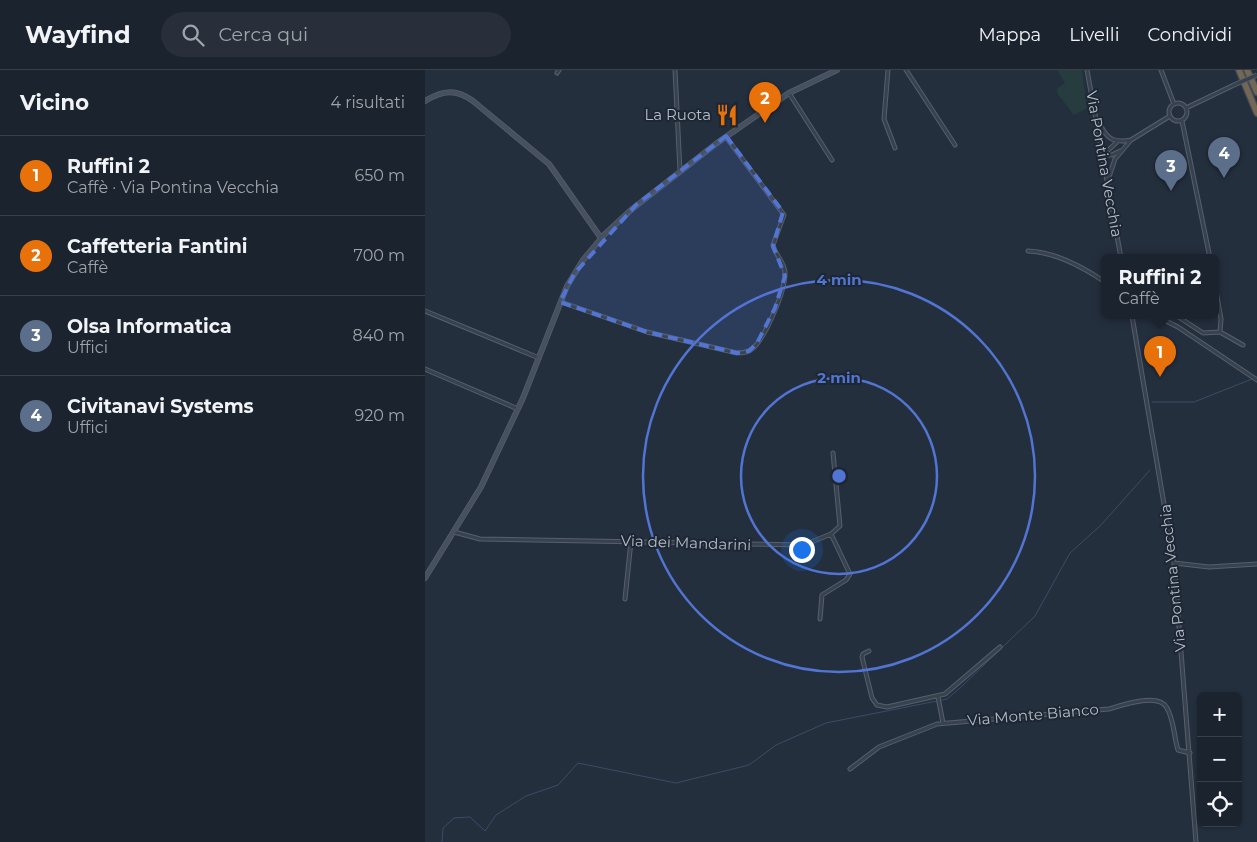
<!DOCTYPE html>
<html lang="it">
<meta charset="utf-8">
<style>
body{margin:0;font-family:Montserrat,sans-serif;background:#282f3a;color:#f1f3f6}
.controls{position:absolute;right:15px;bottom:15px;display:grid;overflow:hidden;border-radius:8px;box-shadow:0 1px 4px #0004}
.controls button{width:45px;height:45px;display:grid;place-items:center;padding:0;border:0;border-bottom:1px solid #39404a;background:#1b232e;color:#f1f3f6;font:25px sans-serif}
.you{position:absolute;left:376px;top:479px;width:18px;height:18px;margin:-12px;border:4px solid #fff;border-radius:50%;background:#1a73e8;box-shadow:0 0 0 8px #1a73e833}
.badge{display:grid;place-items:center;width:32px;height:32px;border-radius:50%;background:#d93025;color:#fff;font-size:16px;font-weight:700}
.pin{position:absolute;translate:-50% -41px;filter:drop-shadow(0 1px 2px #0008)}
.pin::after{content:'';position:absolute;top:26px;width:18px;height:15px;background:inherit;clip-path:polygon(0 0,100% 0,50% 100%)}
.popup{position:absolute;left:676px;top:184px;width:118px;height:65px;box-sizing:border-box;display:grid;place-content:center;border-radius:8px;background:#1b232e;filter:drop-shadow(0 1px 4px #0005);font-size:16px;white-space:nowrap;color:#a0a4aa}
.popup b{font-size:19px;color:#f1f3f6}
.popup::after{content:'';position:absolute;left:50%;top:100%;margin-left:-10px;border:10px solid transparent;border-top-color:#1b232e}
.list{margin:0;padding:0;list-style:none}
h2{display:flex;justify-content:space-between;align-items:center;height:65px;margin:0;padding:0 20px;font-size:21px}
h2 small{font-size:16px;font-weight:400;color:#a0a4aa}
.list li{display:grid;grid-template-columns:32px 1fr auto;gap:15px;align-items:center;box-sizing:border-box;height:80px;padding:0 20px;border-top:1px solid #39404a}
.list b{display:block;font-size:19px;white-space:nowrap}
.list p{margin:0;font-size:16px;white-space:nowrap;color:#a0a4aa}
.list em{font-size:16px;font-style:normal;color:#a0a4aa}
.icon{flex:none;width:28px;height:28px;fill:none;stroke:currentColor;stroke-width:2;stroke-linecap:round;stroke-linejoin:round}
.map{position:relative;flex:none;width:832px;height:772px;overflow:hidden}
header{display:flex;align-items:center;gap:30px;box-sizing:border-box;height:70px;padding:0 25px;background:#1b232e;border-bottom:1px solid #39404a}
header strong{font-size:24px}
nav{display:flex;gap:28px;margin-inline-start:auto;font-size:18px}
.search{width:350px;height:45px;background:#282f3a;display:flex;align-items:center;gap:12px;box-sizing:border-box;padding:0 18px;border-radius:28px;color:#a0a4aa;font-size:19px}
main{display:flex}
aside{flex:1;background:#1b232e}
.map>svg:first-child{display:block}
.green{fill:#263c3f}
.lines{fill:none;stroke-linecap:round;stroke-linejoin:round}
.stream{stroke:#394c67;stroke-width:1}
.street-casing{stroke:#565f6c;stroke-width:5}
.secondary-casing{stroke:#565f6c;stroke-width:6}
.highway-casing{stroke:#434c59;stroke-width:8}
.street{stroke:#38414e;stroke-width:3}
.secondary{stroke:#465061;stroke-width:4.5}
.highway{stroke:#746855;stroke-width:5.5}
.street-bridge-casing{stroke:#565f6c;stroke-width:5;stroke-linecap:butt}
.street-bridge{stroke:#38414e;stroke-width:3}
.marked{fill:#5274d3;fill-opacity:0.2;stroke:#5274d3;stroke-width:4;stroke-dasharray:10 6;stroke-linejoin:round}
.ring{fill:none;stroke:#5274d3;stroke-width:2.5}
.labels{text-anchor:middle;stroke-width:4;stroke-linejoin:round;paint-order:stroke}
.poi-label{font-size:15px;fill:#b4bcc9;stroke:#1d2633;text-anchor:end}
.street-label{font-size:15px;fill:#b4bcc9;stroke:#1d2633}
.centre{fill:#5274d3;stroke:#1d2633;stroke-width:2.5}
.ring-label{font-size:15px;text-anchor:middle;font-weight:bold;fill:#5274d3;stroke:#1d2633;stroke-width:4;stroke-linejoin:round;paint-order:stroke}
</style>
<header>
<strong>Wayfind</strong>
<div class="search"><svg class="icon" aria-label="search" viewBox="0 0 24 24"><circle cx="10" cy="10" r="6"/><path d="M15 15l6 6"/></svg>Cerca qui</div>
<nav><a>Mappa</a><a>Livelli</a><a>Condividi</a></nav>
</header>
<main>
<aside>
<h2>Vicino<small>4 risultati</small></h2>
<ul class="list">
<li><span class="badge" style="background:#e8710a">1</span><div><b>Ruffini 2</b><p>Caffè · Via Pontina Vecchia</p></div><em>650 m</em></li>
<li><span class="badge" style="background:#e8710a">2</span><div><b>Caffetteria Fantini</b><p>Caffè</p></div><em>700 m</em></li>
<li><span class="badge" style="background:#5c6f8a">3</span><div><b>Olsa Informatica</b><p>Uffici</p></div><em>840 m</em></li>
<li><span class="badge" style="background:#5c6f8a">4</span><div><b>Civitanavi Systems</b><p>Uffici</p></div><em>920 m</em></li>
</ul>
</aside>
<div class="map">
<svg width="832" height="772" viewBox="0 0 832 772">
<rect width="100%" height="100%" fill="#242f3e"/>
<path class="green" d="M 632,0 L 657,0 L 662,38 L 649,45 L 632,23 L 633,18 L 640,13 Z"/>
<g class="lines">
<path class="stream" d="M 727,332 L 769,332 L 827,309
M 17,772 L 18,758 L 29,748 L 45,747 L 60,761 L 71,745 L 101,726 L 133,715 L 153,693 L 251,713 L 324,695 L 351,675 L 401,653 L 522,629 L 535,618 L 610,546 L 645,483 L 676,455 L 725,400"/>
<g class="street-casing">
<path id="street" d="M 250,0 L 255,101
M 463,0 L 459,49 L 470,78
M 481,0 L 530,75
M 662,0 L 696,188
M 736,0 L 749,34
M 132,3 L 134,0
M 364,23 L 407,90
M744 42a9 9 0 1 1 18 0a9 9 0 1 1-18 0Z
M 761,38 L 809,15
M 757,51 L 785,188
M 675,54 C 682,70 690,73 706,70 L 690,89 L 683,110
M 706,70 L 745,46
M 691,73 L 678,85 L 687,85 L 695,81
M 603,181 C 631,182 658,197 680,212
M 136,232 L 222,262 L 312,283 C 317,283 322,283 327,279 C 340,269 360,221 360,204 C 361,194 350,185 348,175 L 359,145 L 301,67
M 0,241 L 114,288
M 707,246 L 749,493 L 771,772
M 731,246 L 753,257 L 832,310
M 752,246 L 778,263 L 795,262 L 796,249 L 790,215
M 795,262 L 818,275
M 0,299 L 93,339
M 29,462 L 55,469 L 379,475 L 406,464 L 415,456 L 408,383
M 749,493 L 784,497 L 832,494
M 200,529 L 206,471
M 395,549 L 397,525 L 421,510 L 425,504 L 406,464
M 444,581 L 438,584 L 437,587 L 447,628 L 452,635 L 462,637 L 520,624 L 575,577
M 513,627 L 518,653
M 425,699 L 454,677 L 512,654 L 684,639 C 697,635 734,622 742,638 C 749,650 749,667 753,680 L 765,683"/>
</g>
<g class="secondary-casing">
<path id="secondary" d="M 0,31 C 18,20 31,19 48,31 L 124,94 L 176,168
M 0,508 L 56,417 L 98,328 L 142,216 L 158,190 L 180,164 L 207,139 L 292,73 L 364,23 L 412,0"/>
</g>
<g class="highway-casing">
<path id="highway" d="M 814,0 L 832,43
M 822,0 L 832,22"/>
</g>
<use href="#street" class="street"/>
<use href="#secondary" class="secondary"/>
<use href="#highway" class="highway"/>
<g class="street-bridge-casing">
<path id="street-bridge" d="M 809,15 L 832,5"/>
</g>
<use href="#street-bridge" class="street-bridge"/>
</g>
<path class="marked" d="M 301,66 L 358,142 L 348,176 L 360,206 L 350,238 L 332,273 L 324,281 L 312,283 L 222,262 L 135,232 L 149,204 L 211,135 Z"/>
<g class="ring">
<circle cx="414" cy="406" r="98"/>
<circle cx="414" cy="406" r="196"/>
</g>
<defs>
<g id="restaurant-bare" transform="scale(1.725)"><path d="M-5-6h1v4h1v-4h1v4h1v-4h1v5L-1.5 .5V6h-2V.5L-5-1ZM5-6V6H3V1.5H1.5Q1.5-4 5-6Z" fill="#e8710a" stroke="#1d2633" stroke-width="2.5" paint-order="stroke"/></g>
</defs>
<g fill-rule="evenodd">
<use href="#restaurant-bare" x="302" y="45"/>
</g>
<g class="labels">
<g class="poi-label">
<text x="286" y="50">La Ruota</text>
</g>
<g class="street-label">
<text transform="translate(679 94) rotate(80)" y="5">Via Pontina Vecchia</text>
<text transform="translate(261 473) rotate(2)" y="5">Via dei Mandarini</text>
<text transform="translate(748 508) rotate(-96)" y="5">Via Pontina Vecchia</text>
<text transform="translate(608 645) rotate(-5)" y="5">Via Monte Bianco</text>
</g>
</g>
<circle cx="414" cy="406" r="8" class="centre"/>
<g class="ring-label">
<text x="414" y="215">4 min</text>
<text x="414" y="313">2 min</text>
</g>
</svg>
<div class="controls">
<button>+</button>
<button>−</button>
<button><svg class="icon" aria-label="locate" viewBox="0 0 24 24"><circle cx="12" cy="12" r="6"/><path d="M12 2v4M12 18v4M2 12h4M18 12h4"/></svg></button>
</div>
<div class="you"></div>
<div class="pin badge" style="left:735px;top:307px;background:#e8710a">1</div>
<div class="popup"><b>Ruffini 2</b>Caffè</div>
<div class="pin badge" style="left:340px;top:53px;background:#e8710a">2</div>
<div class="pin badge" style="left:746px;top:121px;background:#5c6f8a">3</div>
<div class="pin badge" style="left:799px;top:108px;background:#5c6f8a">4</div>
</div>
</main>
